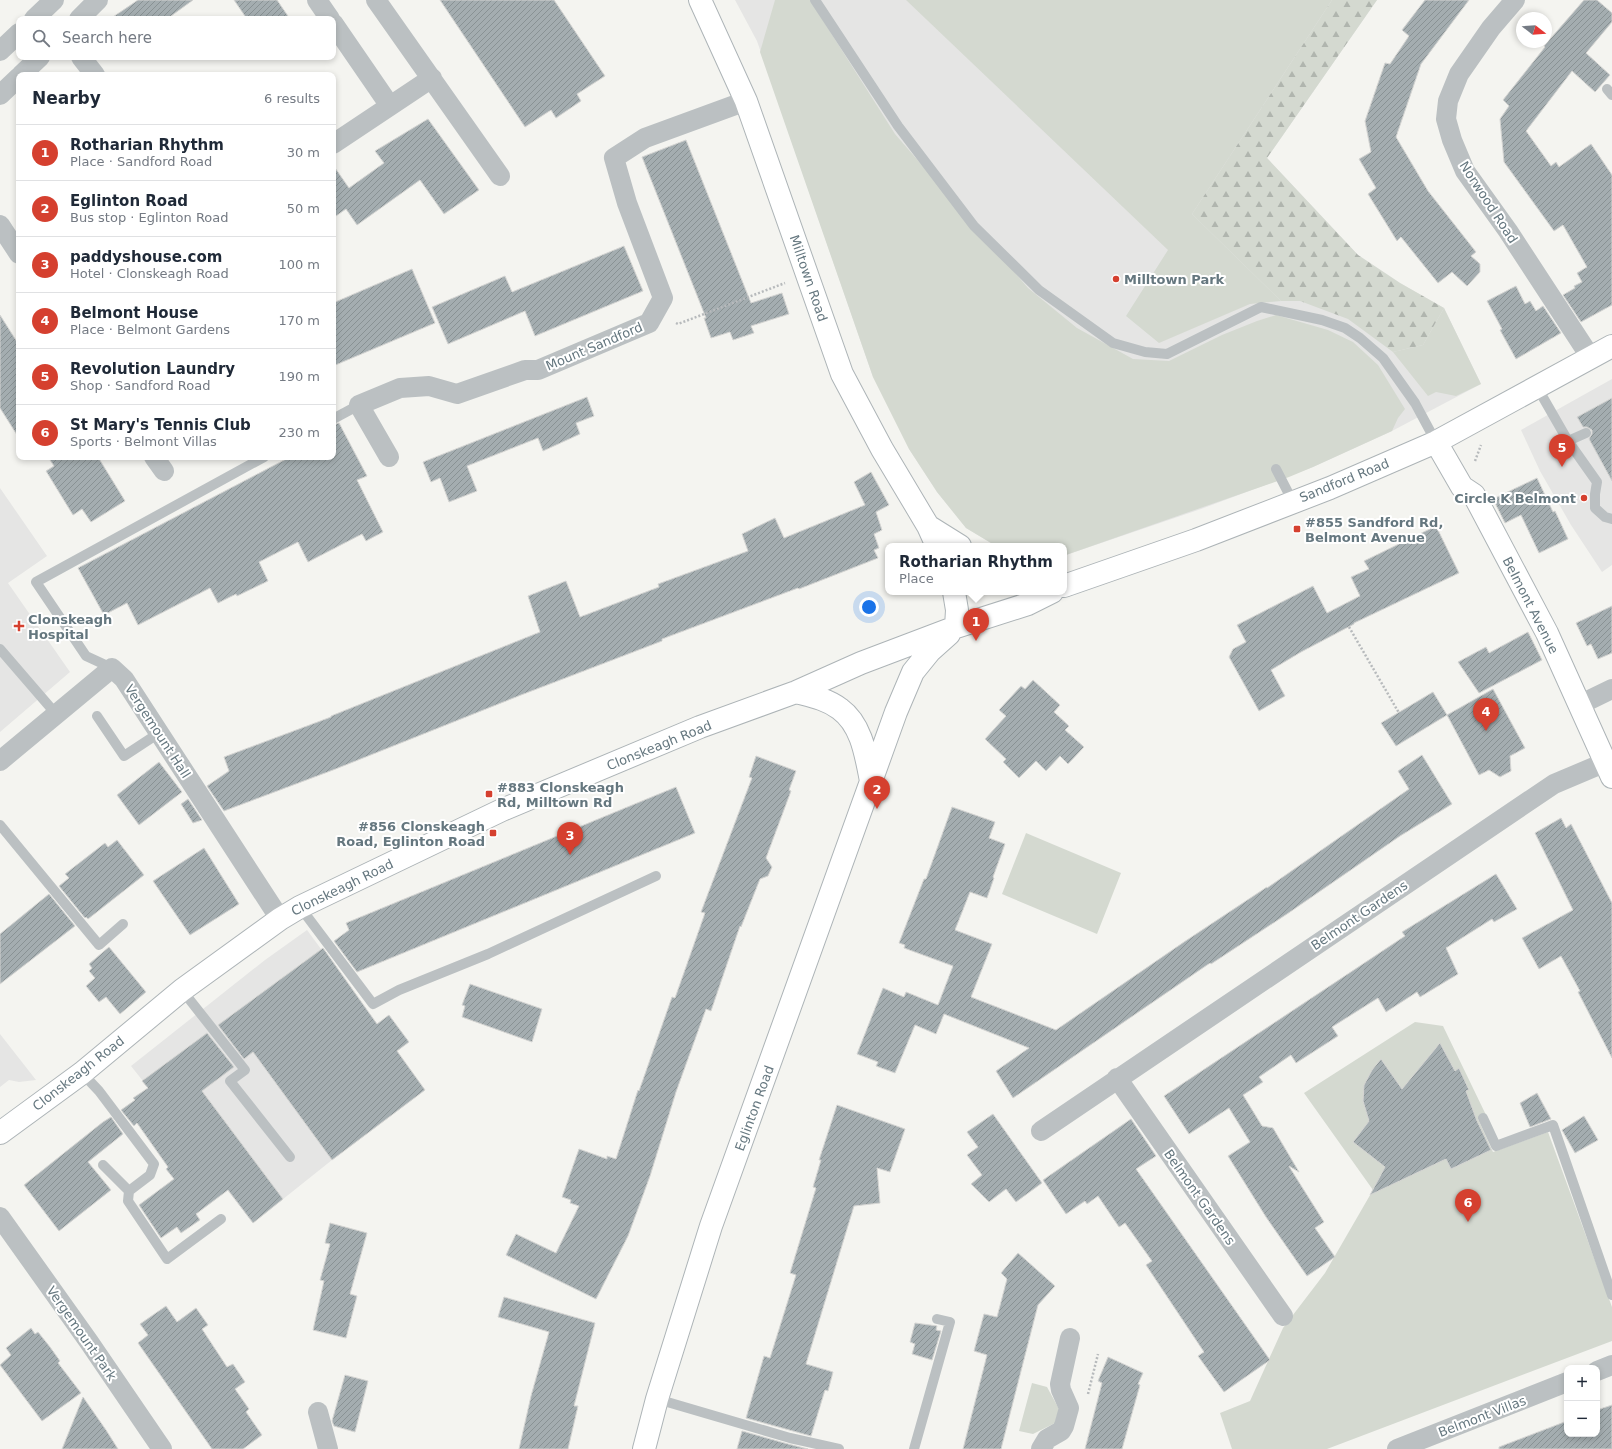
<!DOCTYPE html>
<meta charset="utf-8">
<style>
body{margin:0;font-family:"DejaVu Sans",sans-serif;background:#f6f6f7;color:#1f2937}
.controls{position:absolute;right:12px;bottom:12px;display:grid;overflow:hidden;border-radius:8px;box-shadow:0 2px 6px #0003}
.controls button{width:36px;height:36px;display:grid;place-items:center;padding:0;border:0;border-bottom:1px solid #e0e1e3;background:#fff;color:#1f2937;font:20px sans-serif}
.compass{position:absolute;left:1516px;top:12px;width:36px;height:36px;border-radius:50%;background:#fff;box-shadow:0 2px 6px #0003;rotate:107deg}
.you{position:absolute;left:869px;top:607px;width:14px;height:14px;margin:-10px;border:3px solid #fff;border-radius:50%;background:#1a73e8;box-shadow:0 0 0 6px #1a73e833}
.badge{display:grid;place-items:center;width:26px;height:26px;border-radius:50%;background:#d5402f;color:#fff;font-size:13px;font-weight:700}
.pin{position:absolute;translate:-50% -33px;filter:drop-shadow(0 1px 2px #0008)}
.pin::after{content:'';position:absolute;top:21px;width:14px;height:12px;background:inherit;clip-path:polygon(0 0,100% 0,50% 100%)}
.popup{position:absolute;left:885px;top:543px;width:182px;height:52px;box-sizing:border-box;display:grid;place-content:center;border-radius:8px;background:#fff;filter:drop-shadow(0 1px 3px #0005);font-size:13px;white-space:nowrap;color:#747a83}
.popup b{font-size:15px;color:#1f2937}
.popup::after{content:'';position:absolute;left:50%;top:100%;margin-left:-8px;border:8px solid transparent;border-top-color:#fff}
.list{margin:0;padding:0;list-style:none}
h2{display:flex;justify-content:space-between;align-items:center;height:52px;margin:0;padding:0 16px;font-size:17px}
h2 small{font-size:13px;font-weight:400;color:#747a83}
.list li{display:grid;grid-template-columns:26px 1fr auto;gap:12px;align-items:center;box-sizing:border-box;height:56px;padding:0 16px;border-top:1px solid #e0e1e3}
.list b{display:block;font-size:15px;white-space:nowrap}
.list p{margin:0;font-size:13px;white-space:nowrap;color:#747a83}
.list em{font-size:13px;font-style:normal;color:#747a83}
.icon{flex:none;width:22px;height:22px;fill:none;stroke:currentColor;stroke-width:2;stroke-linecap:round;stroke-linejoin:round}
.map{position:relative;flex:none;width:1612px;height:1449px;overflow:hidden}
.search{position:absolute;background:#fff;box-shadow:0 2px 6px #0003;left:16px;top:16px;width:320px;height:44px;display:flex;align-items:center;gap:10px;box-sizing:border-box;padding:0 14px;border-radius:8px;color:#747a83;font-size:15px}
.panel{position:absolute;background:#fff;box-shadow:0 2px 6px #0003;left:16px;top:72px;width:320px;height:388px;border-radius:8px}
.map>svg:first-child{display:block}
.built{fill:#e5e5e4}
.green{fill:#d4d9d0}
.forest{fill:url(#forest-firs)}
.building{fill:url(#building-hatch);stroke:#d5d5d3}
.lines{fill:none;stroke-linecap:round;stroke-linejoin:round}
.secondary-casing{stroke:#adb4b7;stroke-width:24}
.path{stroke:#b7babc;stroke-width:2.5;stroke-dasharray:2 2;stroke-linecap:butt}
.lane{stroke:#bbc0c2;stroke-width:10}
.street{stroke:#bbc0c2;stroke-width:20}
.secondary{stroke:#fff;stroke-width:22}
.poi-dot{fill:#d5402f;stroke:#fff;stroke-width:1.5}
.labels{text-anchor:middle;stroke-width:4;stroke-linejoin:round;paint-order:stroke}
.street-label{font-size:13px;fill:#65777f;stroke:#fff}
.poi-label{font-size:13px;font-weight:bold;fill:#65777f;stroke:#fff;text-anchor:start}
</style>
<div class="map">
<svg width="1612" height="1449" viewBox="0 0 1612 1449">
<defs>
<pattern id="forest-firs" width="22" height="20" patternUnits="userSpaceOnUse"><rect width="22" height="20" fill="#d4d9d0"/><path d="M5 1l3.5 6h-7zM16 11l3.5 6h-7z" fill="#b0b5ae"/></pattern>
<pattern id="building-hatch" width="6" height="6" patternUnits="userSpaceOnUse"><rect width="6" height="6" fill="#a4adb0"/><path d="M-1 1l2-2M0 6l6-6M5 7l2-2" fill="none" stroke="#899294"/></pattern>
</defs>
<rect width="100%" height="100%" fill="#f4f4f0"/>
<path class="built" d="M 735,0 L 1377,0 L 1267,158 L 1358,255 L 1400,283 L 1444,308 L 1481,384 L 1392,431 L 1313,467 L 1201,509 L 1066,555 L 1064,556 L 1064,546 L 1000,546 L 991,543 L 966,528 L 937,492 L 909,449 L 873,377 L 757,41 Z
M 1612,379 L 1612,565 L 1602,572 L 1571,525 L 1540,471 L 1521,430 Z
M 0,488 L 47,556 L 8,583 L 70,672 L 0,732 Z
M 307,930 L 425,1090 L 332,1160 L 253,1223 L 191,1144 L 170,1115 L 131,1066 L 265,960 Z
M 0,1034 L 36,1080 L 19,1082 L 9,1080 L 0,1087 Z"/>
<path class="green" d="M 775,0 L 810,0 L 895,134 L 1028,288 L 1077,328 L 1133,359 L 1169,361 L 1222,335 L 1257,321 L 1276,315 L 1328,330 L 1353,342 L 1378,365 L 1405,409 L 1398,418 L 1392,431 L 1313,467 L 1289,477 L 1066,555 L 1064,556 L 1064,546 L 1000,546 L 991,543 L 966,528 L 937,492 L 909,449 L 873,377 L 760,52 Z
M 906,0 L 1332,0 L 1192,214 L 1281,301 L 1250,304 L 1159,343 L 1126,316 L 1168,250 Z
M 1444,308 L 1481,384 L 1456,396 L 1436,392 L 1428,396 L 1393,352 L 1423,345 Z
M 1026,833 L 1121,873 L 1097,934 L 1002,894 Z
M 1415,1022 L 1443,1026 L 1486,1115 L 1478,1119 L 1493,1152 L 1548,1132 L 1612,1307 L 1612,1341 L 1327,1449 L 1232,1449 L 1220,1413 L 1250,1401 L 1283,1328 L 1325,1273 L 1373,1190 L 1304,1093 Z
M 1032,1383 L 1047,1387 L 1059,1409 L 1055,1423 L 1033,1434 L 1019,1431 Z"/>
<path class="forest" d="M 1332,0 L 1377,0 L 1267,158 L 1358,255 L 1400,283 L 1444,308 L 1423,345 L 1393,352 L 1348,319 L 1300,301 L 1281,301 L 1192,214 Z"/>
<path class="building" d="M 138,0 L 193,0 L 167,19 L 110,19 Z
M 234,0 L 277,0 L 290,19 L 247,19 Z
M 440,0 L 554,0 L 605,76 L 577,94 L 581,101 L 556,118 L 551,110 L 525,127 Z
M 1425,0 L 1469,0 L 1421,64 L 1396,137 L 1428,191 L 1476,252 L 1471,256 L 1480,264 L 1480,272 L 1467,286 L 1452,272 L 1438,283 L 1401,237 L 1397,241 L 1368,194 L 1376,188 L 1359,159 L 1371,152 L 1365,121 L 1385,63 L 1390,64 L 1409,36 L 1402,30 Z
M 1584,0 L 1597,0 L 1612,13 L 1612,22 L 1586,53 L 1610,75 L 1595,92 L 1572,71 L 1526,131 L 1551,166 L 1556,162 L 1559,167 L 1591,144 L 1612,175 L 1612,305 L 1581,322 L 1563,295 L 1575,288 L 1574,286 L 1582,282 L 1577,273 L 1587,267 L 1563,225 L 1554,231 L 1504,162 L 1500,119 L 1509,106 L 1503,100 L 1545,47 L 1544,46 Z
M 428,119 L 479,190 L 444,214 L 420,180 L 357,225 L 346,209 L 333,218 L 333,165 L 349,188 L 384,163 L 375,151 Z
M 686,140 L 751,303 L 782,293 L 789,314 L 751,326 L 754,333 L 733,340 L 730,332 L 711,338 L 704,318 L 706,318 L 642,157 Z
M 624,246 L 643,291 L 535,336 L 525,311 L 448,344 L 432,307 L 505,276 L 512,292 Z
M 412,269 L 435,323 L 333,366 L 333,303 Z
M 1516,286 L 1525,304 L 1530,301 L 1536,311 L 1543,306 L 1561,333 L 1516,359 L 1500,330 L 1502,329 L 1487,301 Z
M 0,315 L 19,345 L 19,438 L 0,408 Z
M 587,397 L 594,416 L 576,423 L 580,434 L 543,451 L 538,438 L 467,466 L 477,491 L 449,502 L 440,478 L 431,482 L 423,462 Z
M 1612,398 L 1612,481 L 1589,439 L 1592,434 L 1592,430 L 1587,427 L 1583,427 L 1577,417 Z
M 339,423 L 367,476 L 357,480 L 383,532 L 366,541 L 362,534 L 308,562 L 298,542 L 259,562 L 268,581 L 237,596 L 236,594 L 218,603 L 210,588 L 138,625 L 127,603 L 104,615 L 78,568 L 290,457 L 333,457 L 333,425 Z
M 48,457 L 98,457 L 125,501 L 91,522 L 82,509 L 73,515 L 46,471 L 54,466 Z
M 871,472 L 889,505 L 876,512 L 882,530 L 874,534 L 879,548 L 874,550 L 878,558 L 799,589 L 798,588 L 662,639 L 662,641 L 521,695 L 333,770 L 224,811 L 207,786 L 229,771 L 224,757 L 331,717 L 331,716 L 540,632 L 528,596 L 566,581 L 580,617 L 659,587 L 658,584 L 748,551 L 742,534 L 775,518 L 784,538 L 865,505 L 854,482 Z
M 1537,478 L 1553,512 L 1555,511 L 1568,539 L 1539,553 L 1521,515 L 1505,523 L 1493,499 Z
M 1436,526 L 1459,573 L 1354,623 L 1354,624 L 1301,652 L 1271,670 L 1285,696 L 1259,711 L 1229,657 L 1233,649 L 1246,642 L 1237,625 L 1313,586 L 1327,613 L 1360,596 L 1351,577 L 1369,569 L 1364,561 Z
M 1612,606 L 1612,653 L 1598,659 L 1591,644 L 1587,646 L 1576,623 Z
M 1528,632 L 1542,660 L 1479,693 L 1458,662 L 1486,647 L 1489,653 Z
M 1033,680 L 1060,705 L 1054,712 L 1069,726 L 1065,730 L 1084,747 L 1068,764 L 1060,756 L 1046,771 L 1036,761 L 1019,778 L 1003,762 L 1006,759 L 985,739 L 1006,716 L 999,710 L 1021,686 L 1025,689 Z
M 1493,689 L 1525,748 L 1510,756 L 1511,771 L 1500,777 L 1489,770 L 1479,775 L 1447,715 Z
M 1433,692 L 1447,715 L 1396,746 L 1381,723 Z
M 1422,755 L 1452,804 L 1400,836 L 1287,914 L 1211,964 L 1210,963 L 1013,1098 L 996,1071 L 1029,1048 L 944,1014 L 936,1034 L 915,1025 L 895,1073 L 876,1066 L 878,1062 L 857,1054 L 883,988 L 904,997 L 906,992 L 938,1005 L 953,966 L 904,948 L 905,945 L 899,943 L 924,879 L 926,879 L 952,807 L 995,822 L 989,838 L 1005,844 L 993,877 L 994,878 L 987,898 L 970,892 L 955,930 L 992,944 L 971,997 L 1056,1030 L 1184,942 L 1267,887 L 1267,888 L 1409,789 L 1398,771 Z
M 756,756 L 796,771 L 789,790 L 791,791 L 766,858 L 772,867 L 768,876 L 760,879 L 741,927 L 740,926 L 711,1011 L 706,1009 L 676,1092 L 650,1176 L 628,1236 L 596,1299 L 506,1255 L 516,1234 L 556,1253 L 579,1206 L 570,1203 L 571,1200 L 562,1197 L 579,1149 L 607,1159 L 607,1156 L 616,1159 L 638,1090 L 639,1091 L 672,997 L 675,998 L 705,913 L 701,912 L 752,778 L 749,777 Z
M 159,762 L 182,792 L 139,825 L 117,795 Z
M 676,787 L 695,833 L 357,972 L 334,941 L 349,930 L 346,923 Z
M 188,799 L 202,820 L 193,823 L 181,804 Z
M 1561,818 L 1566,828 L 1571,824 L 1612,903 L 1612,1058 L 1578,992 L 1580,991 L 1561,956 L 1539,969 L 1522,938 L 1573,910 L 1535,833 Z
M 117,840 L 144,875 L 88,919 L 86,917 L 85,918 L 59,886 L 69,878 L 65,874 L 105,843 L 108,847 Z
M 204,848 L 239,904 L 190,935 L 153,881 Z
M 1496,874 L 1517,909 L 1494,922 L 1492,919 L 1446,948 L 1458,974 L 1420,997 L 1417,992 L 1386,1012 L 1378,998 L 1332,1027 L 1338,1036 L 1296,1063 L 1291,1055 L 1259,1077 L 1263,1082 L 1243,1095 L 1262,1126 L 1273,1128 L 1299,1172 L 1289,1166 L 1290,1168 L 1324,1222 L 1315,1228 L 1335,1257 L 1307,1276 L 1266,1217 L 1228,1156 L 1250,1142 L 1229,1108 L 1189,1134 L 1164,1096 L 1405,936 L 1402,932 Z
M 49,894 L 75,926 L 0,984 L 0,934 Z
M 109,947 L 146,992 L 120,1014 L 106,997 L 99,1002 L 86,986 L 95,978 L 89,971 L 92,968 L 89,964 Z
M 323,948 L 377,1024 L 389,1015 L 409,1042 L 397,1051 L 425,1090 L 332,1160 L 253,1052 L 244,1059 L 218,1025 Z
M 470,984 L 542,1009 L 532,1042 L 462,1017 L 465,1006 L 462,1005 Z
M 207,1033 L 234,1067 L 202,1091 L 283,1199 L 253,1223 L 228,1190 L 196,1214 L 200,1220 L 181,1233 L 177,1227 L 161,1238 L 139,1205 L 174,1179 L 166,1169 L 168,1167 L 137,1123 L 134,1126 L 121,1110 L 135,1100 L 133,1098 L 148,1088 L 142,1081 Z
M 1440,1043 L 1455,1071 L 1459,1068 L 1469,1090 L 1466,1091 L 1477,1121 L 1491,1150 L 1451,1169 L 1446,1159 L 1370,1195 L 1385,1167 L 1353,1142 L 1369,1121 L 1363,1101 L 1364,1085 L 1372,1070 L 1381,1059 L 1402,1089 Z
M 1537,1093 L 1551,1119 L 1530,1127 L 1520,1103 Z
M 837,1105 L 905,1129 L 890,1172 L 877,1168 L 880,1203 L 854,1206 L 806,1364 L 833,1372 L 828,1391 L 825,1390 L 811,1436 L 746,1418 L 764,1356 L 770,1358 L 796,1275 L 790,1273 L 816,1188 L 813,1187 L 821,1160 L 819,1160 Z
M 993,1114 L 1042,1183 L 1016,1202 L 1006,1189 L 989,1202 L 971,1184 L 982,1175 L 967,1155 L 978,1147 L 967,1132 Z
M 1584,1116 L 1598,1140 L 1575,1153 L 1562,1130 Z
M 111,1117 L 123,1134 L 88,1162 L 111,1190 L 59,1231 L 24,1185 L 103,1122 Z
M 1131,1119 L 1156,1156 L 1136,1169 L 1270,1360 L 1224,1392 L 1198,1356 L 1204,1352 L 1146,1265 L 1152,1261 L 1125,1223 L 1119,1227 L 1098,1196 L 1087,1204 L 1085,1201 L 1066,1214 L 1043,1180 Z
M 330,1223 L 367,1233 L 350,1294 L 357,1296 L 346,1338 L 313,1330 L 324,1281 L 320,1280 L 330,1244 L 325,1243 Z
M 1018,1253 L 1055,1286 L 1038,1305 L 1001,1449 L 963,1449 L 987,1355 L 974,1351 L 984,1314 L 997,1317 L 1007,1279 L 1001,1273 Z
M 504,1297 L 595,1323 L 574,1406 L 578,1406 L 568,1449 L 519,1449 L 531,1396 L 549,1332 L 498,1317 Z
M 166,1306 L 177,1322 L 196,1308 L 208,1325 L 202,1329 L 227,1367 L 233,1364 L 245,1382 L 235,1389 L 249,1409 L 246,1412 L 262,1435 L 243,1449 L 212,1449 L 138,1343 L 148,1335 L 140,1324 Z
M 915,1323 L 937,1326 L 936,1330 L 941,1331 L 932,1360 L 912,1354 L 915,1344 L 910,1342 Z
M 31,1328 L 35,1334 L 38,1332 L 50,1347 L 60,1361 L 58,1363 L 81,1393 L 42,1421 L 0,1365 L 11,1355 L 6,1348 Z
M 1108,1357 L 1143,1373 L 1138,1384 L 1140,1385 L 1122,1449 L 1085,1449 L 1102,1383 L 1098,1381 Z
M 345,1375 L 368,1381 L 355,1432 L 334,1426 L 332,1421 Z
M 83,1397 L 106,1430 L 118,1449 L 62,1449 Z
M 1612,1405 L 1612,1449 L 1499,1449 L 1499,1447 L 1567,1421 L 1567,1434 L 1597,1434 L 1597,1410 Z
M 742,1431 L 788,1444 L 808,1449 L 737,1449 Z"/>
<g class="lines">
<g class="secondary-casing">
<path id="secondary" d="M 700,0 L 746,101 L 842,374 L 882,449 L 928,526 L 937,546
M 1436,442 L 1462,487 L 1474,495 L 1547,633 L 1612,777
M 928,526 L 960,546
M 1064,586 L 1196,540 L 1330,488 L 1436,442 L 1612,346
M 954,592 L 957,610 L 956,627
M 796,692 C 811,696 827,699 840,709 C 862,725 866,756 871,781
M 0,1133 L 82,1073 L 182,990 L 280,919 L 300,907 L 502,810 L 700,727 L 796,692 L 861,663 L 956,627 L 1028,604 L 1052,592
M 644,1449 L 657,1399 L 711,1226 L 896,712 L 913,672 L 930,651 L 949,634"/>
</g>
<path class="path" d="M 676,323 L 678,324 L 785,283
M 1475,461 L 1481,445
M 1349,627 L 1399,713
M 1088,1394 L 1098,1354"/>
<path class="lane" d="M 815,0 L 898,126 L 974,226 L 1039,290 L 1113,343 L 1145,352 L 1167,354 L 1261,307 L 1322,320 L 1345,328 L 1360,338 L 1383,358 L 1415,403 L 1436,442
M 1607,89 L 1612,95
M 1537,387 L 1568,441 L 1586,433
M 333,419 L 359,405
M 1568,441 L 1597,482 L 1595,494 L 1595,508 L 1605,517 L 1612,519
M 1276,469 L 1293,502
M 0,649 L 56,714
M 112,668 L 86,656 L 36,582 L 264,457
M 97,716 L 124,756 L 159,733
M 0,825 L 99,945 L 123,924
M 300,907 L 373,1004 L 399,990 L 488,954 L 656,876
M 182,990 L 245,1070 L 230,1081 L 290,1157
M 82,1073 L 99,1091 L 154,1164 L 150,1175 L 129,1191 L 128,1201 L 167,1259 L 221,1219
M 1483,1118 L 1496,1146 L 1553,1125 L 1612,1295
M 103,1165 L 129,1191
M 657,1399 L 790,1438 L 839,1449
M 914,1449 L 950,1322 L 937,1319"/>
<path class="street" d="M 317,0 L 330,19
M 376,0 L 500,176
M 1515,0 L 1491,28 L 1459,74 L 1448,101 L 1446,119 L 1452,140 L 1465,171 L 1508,231 L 1591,358
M 34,19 L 54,0
M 79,19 L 98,0
M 333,23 L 390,106 L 333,144
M 0,51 L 19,33
M 81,57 L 95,75
M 21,75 L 40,57
M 0,95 L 19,77
M 390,106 L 432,78
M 0,225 L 19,254
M 154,457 L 164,471
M 389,457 L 359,405 L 400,388 L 429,386 L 457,394 L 525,370 L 538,370 L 649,323 L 663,298 L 627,203 L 614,158 L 645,138 L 746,101
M 1579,705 L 1612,689
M 0,761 L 112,668 L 124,679 L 280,919
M 1117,1078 L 1283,1316
M 1041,1131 L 1554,784 L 1606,762
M 0,1217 L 89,1342 L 162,1449
M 1597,1371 L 1612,1365
M 318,1412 L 328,1449
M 1041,1449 L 1047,1439 L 1061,1431 L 1064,1426 L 1069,1408 L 1061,1390 L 1060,1384 L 1070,1338
M 1397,1449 L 1567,1382"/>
<use href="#secondary" class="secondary"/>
</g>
<g class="poi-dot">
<circle cx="1116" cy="279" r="4"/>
<circle cx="1584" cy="498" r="4"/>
<rect x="1293" y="525" width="8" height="8" rx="2"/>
<path d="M17 620h4v4h4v4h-4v4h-4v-4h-4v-4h4z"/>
<rect x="485" y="790" width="8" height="8" rx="2"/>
<rect x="489" y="829" width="8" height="8" rx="2"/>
</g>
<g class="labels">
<g class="street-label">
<text transform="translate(1489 202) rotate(57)" y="5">Norwood Road</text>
<text transform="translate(809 278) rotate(71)" y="5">Milltown Road</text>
<text transform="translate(594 346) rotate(-23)" y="5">Mount Sandford</text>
<text transform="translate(1344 480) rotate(-22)" y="5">Sandford Road</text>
<text transform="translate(1531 605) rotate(63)" y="5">Belmont Avenue</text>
<text transform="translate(158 731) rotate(57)" y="5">Vergemount Hall</text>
<text transform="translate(659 745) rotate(-22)" y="5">Clonskeagh Road</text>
<text transform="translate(342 887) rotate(-26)" y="5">Clonskeagh Road</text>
<text transform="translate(1359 915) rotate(-34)" y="5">Belmont Gardens</text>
<text transform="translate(78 1073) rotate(-38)" y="5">Clonskeagh Road</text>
<text transform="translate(754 1108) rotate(-70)" y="5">Eglinton Road</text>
<text transform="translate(1200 1197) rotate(55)" y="5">Belmont Gardens</text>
<text transform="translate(82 1333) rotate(55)" y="5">Vergemount Park</text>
<text transform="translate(1482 1416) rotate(-21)" y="5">Belmont Villas</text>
</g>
<g class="poi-label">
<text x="1124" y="284">Milltown Park</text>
<text x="1576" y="503" text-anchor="end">Circle K Belmont</text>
<text x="1305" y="527">#855 Sandford Rd,<tspan x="1305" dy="15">Belmont Avenue</tspan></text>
<text x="28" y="624">Clonskeagh<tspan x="28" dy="15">Hospital</tspan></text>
<text x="497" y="792">#883 Clonskeagh<tspan x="497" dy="15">Rd, Milltown Rd</tspan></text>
<text x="485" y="831" text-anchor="end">#856 Clonskeagh<tspan x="485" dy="15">Road, Eglinton Road</tspan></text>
</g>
</g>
</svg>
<div class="controls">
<button>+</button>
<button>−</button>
</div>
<svg class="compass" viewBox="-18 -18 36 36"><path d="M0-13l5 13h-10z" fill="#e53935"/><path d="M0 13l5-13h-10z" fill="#747a83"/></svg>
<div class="you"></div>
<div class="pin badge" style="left:976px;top:641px">1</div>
<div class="popup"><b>Rotharian Rhythm</b>Place</div>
<div class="pin badge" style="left:877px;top:809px">2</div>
<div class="pin badge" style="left:570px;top:855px">3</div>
<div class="pin badge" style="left:1486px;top:731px">4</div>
<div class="pin badge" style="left:1562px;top:467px">5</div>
<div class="pin badge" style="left:1468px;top:1222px">6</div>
<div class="search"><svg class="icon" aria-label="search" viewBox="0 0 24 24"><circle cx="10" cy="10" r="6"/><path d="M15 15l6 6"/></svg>Search here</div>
<section class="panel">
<h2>Nearby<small>6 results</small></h2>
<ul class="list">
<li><span class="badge">1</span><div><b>Rotharian Rhythm</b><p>Place · Sandford Road</p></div><em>30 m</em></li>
<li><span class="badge">2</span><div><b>Eglinton Road</b><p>Bus stop · Eglinton Road</p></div><em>50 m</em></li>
<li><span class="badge">3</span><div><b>paddyshouse.com</b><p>Hotel · Clonskeagh Road</p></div><em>100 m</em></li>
<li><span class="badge">4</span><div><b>Belmont House</b><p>Place · Belmont Gardens</p></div><em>170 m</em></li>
<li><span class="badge">5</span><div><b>Revolution Laundry</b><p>Shop · Sandford Road</p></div><em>190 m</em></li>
<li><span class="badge">6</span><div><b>St Mary's Tennis Club</b><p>Sports · Belmont Villas</p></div><em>230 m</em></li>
</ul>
</section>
</div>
